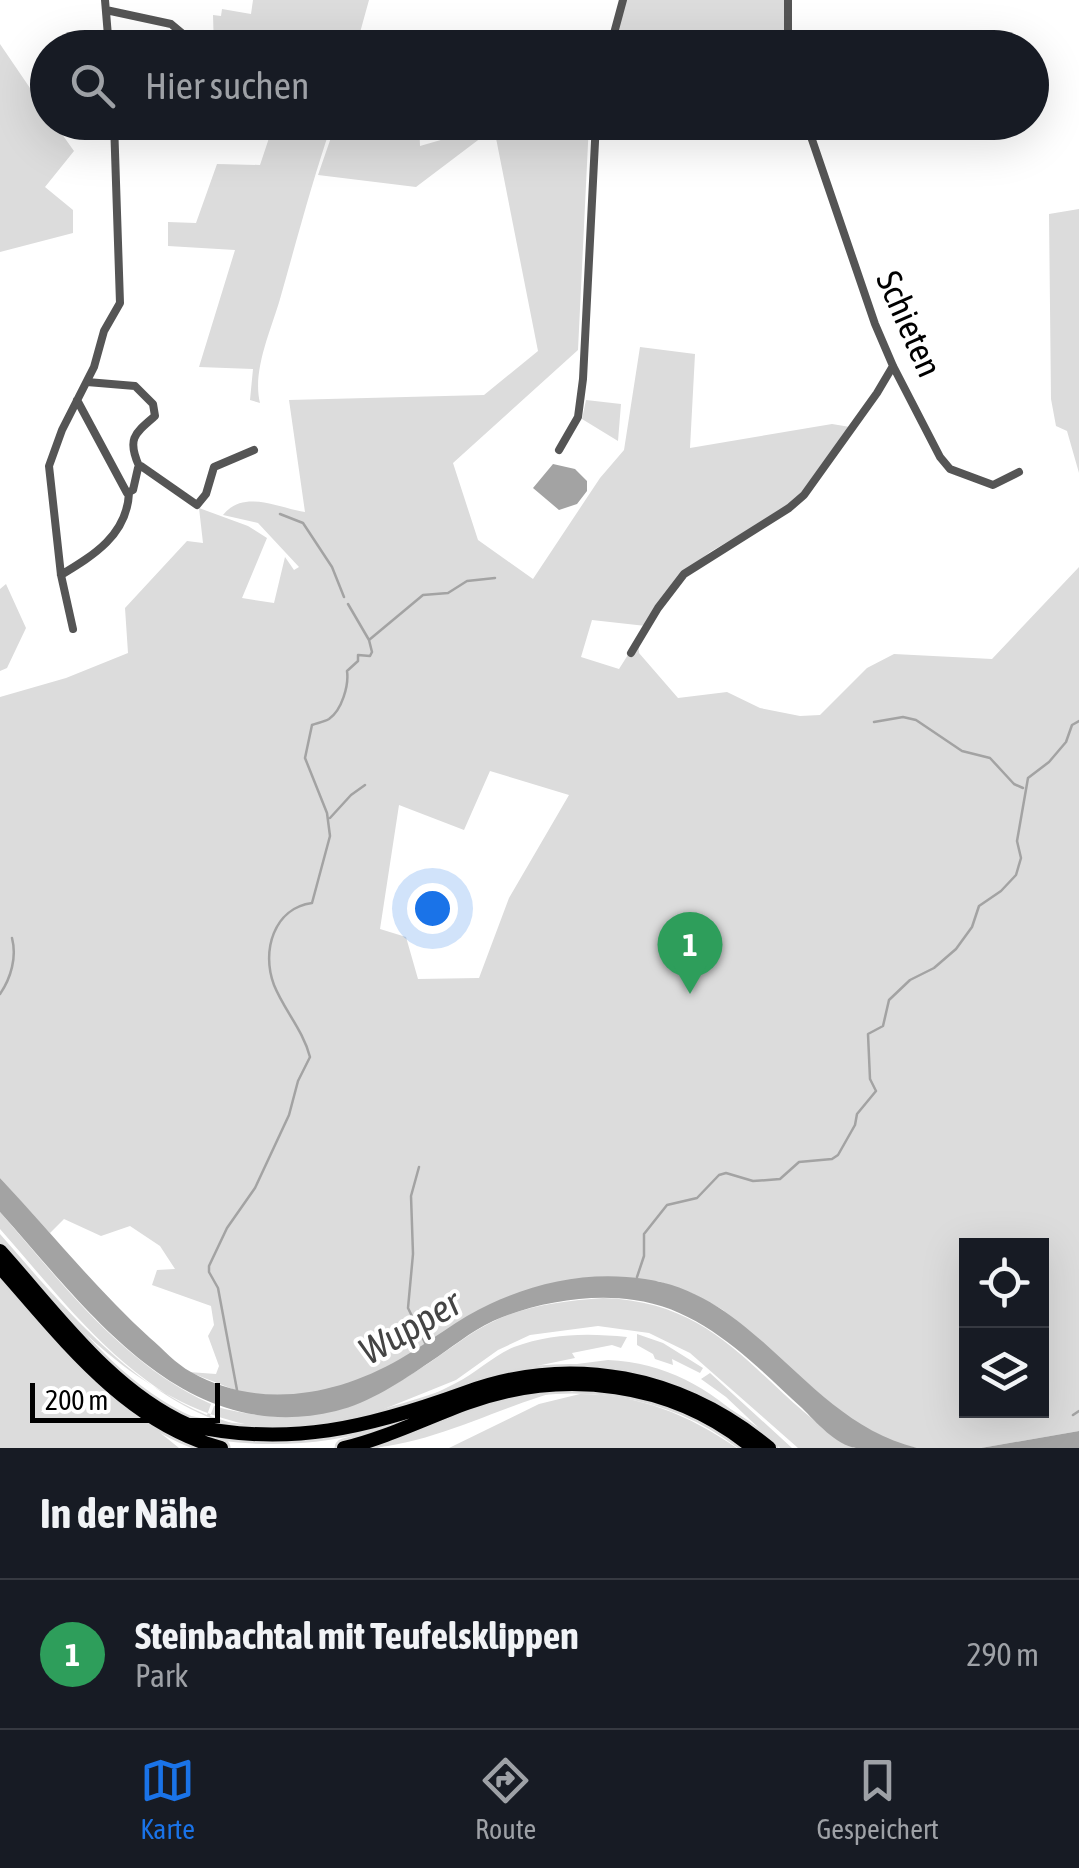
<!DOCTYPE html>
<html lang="de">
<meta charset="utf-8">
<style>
body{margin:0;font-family:"Asap Condensed",sans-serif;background:#242831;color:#f1f3f6}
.controls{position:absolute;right:30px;bottom:30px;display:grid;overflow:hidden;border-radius:0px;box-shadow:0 10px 40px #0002}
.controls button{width:90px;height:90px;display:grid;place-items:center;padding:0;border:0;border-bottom:2px solid #363941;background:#171b24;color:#f1f3f6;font:50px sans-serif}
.scale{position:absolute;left:30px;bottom:25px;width:190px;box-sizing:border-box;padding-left:10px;border:5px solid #000;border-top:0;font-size:28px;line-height:35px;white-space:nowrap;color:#000;-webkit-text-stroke:8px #fff;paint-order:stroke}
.you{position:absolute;left:432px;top:908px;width:35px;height:35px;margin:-25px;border:8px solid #fff;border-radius:50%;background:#1a73e8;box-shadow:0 0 0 15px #1a73e833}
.badge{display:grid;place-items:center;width:65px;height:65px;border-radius:50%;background:#1a73e8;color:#fff;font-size:32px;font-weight:700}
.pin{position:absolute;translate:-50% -82px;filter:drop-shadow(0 2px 5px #0008)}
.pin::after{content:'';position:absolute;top:52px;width:35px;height:30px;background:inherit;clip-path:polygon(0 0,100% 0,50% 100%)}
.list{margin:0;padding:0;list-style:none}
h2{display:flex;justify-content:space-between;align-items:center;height:130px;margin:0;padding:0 40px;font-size:42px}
h2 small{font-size:32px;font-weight:400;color:#9ea1a6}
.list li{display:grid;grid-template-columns:65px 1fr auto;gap:30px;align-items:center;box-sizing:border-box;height:150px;padding:0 40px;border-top:2px solid #363941}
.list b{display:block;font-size:38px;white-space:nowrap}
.list p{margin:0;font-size:32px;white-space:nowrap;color:#9ea1a6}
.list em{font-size:32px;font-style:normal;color:#9ea1a6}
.icon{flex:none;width:55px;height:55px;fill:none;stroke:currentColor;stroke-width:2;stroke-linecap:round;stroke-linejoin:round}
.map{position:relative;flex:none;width:1079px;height:1448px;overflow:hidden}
.search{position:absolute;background:#171b24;box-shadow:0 10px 40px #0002;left:30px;right:30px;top:30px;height:110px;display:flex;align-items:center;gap:25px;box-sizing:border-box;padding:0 35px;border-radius:55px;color:#9ea1a6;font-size:38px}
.sheet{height:280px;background:#171b24}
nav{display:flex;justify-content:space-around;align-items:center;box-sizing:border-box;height:140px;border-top:2px solid #363941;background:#171b24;font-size:28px;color:#9ea1a6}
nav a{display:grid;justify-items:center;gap:5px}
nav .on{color:#1a73e8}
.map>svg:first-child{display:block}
.green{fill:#dcdcdc;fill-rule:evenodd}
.water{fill:#a3a3a3}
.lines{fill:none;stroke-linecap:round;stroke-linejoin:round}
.stream{stroke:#a3a3a3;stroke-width:2.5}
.highway-casing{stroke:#dbdbdb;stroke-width:19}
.street{stroke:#555;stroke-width:8}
.highway{stroke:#000;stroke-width:14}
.labels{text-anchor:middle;stroke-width:8;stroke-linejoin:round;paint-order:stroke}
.street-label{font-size:35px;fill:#000;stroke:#fff}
.water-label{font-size:38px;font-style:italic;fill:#444;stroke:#fff}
</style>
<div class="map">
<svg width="1079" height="1448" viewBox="0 0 1079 1448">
<rect width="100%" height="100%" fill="#fff"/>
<path class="green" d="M 253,0 L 369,0 L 356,47 L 214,47 L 213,15 L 221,16 L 222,9 L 251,14 Z
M 626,0 L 787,0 L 786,47 L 613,48 Z
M 460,40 L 517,40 L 517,47 L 463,47 Z
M 0,44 L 47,113 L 48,122 L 54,123 L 74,151 L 45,187 L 73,210 L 73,233 L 0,252 Z
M 274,123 L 332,123 C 312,182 297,239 280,299 C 271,330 252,371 260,403 L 250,400 L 253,369 L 199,367 L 235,250 L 168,246 L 168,222 L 196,223 L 217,164 L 260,165 Z
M 336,123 L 419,123 L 420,146 L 465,133 L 471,123 L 589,123 L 578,350 L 453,463 L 478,540 L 533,579 L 600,478 L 624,450 L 640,347 L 695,354 L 690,448 L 832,424 L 850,427 L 808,487 L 789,506 L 710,552 L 679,576 L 646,626 L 592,620 L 581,657 L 619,669 L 638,639 L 639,653 L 678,698 L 727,692 L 760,708 L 800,716 L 820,715 L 867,668 L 894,654 L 992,659 L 1079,567 L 1079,1431 L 981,1448 L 917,1448 L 895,1443 L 849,1419 L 723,1310 L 694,1294 L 658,1281 L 537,1297 L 372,1386 L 263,1401 L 189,1372 L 216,1374 L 219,1366 L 208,1336 L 214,1325 L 211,1306 L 152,1285 L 157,1270 L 175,1269 L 160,1246 L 130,1226 L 101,1236 L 64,1219 L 50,1233 L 0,1178 L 0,697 L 66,678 L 128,653 L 125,608 L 187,541 L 203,543 L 199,508 L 248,526 L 267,538 L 242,598 L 274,603 L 285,557 L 294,570 L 299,567 L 258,523 L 223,515 C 244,489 278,508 305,512 L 289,400 L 484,395 L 538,351 L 494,128 L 416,187 L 318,175 ZM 490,771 L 569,795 L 509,898 L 479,978 L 418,979 L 406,937 L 380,929 L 399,805 L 464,830 ZM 966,1246 L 1042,1246 L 1042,1410 L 966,1410 Z
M 1079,209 L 1079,473 L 1067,431 L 1056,426 L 1051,399 L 1049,214 Z
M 586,400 L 621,404 L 618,441 L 582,419 Z
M 6,584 L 26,628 L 7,668 L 0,671 L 0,589 Z
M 0,1212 C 63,1284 122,1364 211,1404 L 207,1415 C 120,1379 61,1298 0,1229 Z
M 0,1234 C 83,1329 178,1448 320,1435 C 367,1428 414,1404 456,1383 C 476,1373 493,1356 514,1347 C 551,1333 589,1333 627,1337 L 621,1348 L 612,1345 L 572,1353 L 575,1358 C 538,1366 500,1372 465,1385 C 429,1398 396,1419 359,1429 C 188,1448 101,1357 0,1245 Z
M 0,1277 L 88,1374 L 179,1448 L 0,1448 Z
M 603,1298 C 729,1302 759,1393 854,1448 L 798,1448 L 690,1353 L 649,1333 L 598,1326 L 530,1335 L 498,1350 L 456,1380 L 342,1426 L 250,1429 L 210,1416 L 214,1406 C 302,1431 359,1410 432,1361 C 451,1348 470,1333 490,1323 C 525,1305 565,1301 603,1298 Z
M 637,1334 L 663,1343 L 703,1368 L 700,1373 L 672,1359 L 673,1365 L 655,1359 L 653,1354 L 637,1345 Z
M 608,1360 C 666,1363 708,1387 750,1426 L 546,1368 Z
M 710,1373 L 792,1448 L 780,1448 L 726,1397 L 701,1379 Z
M 567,1389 C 500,1405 428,1448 360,1448 L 503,1396 Z
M 580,1394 C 639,1394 689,1415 737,1448 L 449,1448 L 539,1404 Z"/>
<path class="water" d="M 553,464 L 575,469 L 587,481 L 587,491 L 577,504 L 559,510 L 533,488 Z
M 0,1178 C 50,1231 96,1289 150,1338 C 163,1349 176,1364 191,1372 C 258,1410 336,1396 400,1359 C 430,1342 459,1318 490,1304 C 539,1281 591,1271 645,1279 C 759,1295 806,1421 917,1448 C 898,1448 875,1448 856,1448 C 836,1445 816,1422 802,1408 C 753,1363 703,1309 634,1300 C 589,1293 534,1303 493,1321 C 470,1332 451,1348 430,1362 C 402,1381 369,1403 336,1411 C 183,1448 88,1310 0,1212 Z
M 1079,1431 L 1079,1448 L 981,1448 Z"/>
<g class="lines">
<path class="stream" d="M 280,514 L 303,523 L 332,567 L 344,597
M 348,604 L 369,640
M 874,722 L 903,717 L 916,720 L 962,751 L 990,758 L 1014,784 L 1023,788
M 330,818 L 351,795 L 365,785
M 0,994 C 11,978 17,957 12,938
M 419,1167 L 411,1196 L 413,1254 L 408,1308 L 426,1345
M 637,1277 L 644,1256 L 644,1234 L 667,1205 L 697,1198 L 719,1175 L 726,1173 L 753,1181 L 768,1180 L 780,1179 L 799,1162 L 832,1159 L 838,1155 L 855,1125 L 857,1114 L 876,1091 L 870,1079 L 868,1034 L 883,1026 L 889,1000 L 910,980 L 934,968 L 956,949 L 972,927 L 979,906 L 1001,891 L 1016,875 L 1021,858 L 1017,841 L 1028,778 L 1049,762 L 1066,742 L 1072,725 L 1079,721
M 237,1390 L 218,1288 L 209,1272 L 209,1266 L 227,1228 L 255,1188 L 289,1115 L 298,1081 L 310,1057 C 303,1030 284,1010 274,985 C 261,951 274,908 312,903 L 330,836 L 327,813 L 305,758 L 312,725 C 317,723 324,722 329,719 C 342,710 349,685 347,671 L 358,661 L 358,655 L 370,656 L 372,652 L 369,640 L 423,595 L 448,593 L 467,581 L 495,578
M 1073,1415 L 1079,1411"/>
<g class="highway-casing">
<path id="highway" d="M 0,1251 C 56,1313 110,1390 188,1425 C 289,1448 370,1427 464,1393 C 572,1353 682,1376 769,1448
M 0,1267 C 63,1338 125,1422 221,1448
M 344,1448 C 386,1438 426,1418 467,1403 C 563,1368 673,1381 753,1448"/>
</g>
<path class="street" d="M 105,0 L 109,48
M 106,10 L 171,24 L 183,34 L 184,48
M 610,48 L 623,0
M 788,48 L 788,0
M 806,122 L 875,324 L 893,366 L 940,457 L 950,469 L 993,485 L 1019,472
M 184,123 L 184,122
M 87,382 L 135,386 L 153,404 L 155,416 C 134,434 127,439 139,466
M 77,400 L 127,493 L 133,490 L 138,468 L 141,466 L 197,505 L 206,494 L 214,467 L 254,450
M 559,450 L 578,417 L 583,379 L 596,122
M 61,575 C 94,555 127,535 129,493
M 73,629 L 61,575 L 49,466 L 62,430 L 94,367 L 104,331 L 120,303 L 114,122
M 631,653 L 658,608 L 684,574 L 789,508 L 804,495 L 877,393 L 893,366"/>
<use href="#highway" class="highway"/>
</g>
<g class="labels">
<g class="street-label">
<text transform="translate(909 324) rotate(66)" y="12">Schieten</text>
</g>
<g class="water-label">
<text transform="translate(410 1327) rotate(-30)" y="13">Wupper</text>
</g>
</g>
</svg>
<div class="controls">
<button><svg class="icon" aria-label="locate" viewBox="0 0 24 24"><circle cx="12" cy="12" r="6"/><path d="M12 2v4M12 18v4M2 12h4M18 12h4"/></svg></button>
<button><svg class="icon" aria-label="layers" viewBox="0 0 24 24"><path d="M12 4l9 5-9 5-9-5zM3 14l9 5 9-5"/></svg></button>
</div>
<div class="scale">200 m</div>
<div class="you"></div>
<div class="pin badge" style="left:690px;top:994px;background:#2e9e5b">1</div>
<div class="search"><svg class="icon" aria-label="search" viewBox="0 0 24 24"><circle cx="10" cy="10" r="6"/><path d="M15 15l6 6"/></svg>Hier suchen</div>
</div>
<section class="sheet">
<h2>In der Nähe<small></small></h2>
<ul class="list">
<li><span class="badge" style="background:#2e9e5b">1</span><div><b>Steinbachtal mit Teufelsklippen</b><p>Park</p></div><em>290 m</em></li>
</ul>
</section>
<nav>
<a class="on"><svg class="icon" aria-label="map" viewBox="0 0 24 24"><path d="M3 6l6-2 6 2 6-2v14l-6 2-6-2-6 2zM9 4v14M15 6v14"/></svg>Karte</a>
<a><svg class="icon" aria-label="directions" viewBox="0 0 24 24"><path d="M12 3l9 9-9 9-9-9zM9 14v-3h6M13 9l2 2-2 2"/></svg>Route</a>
<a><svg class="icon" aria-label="saved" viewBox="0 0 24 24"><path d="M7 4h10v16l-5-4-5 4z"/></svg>Gespeichert</a>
</nav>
